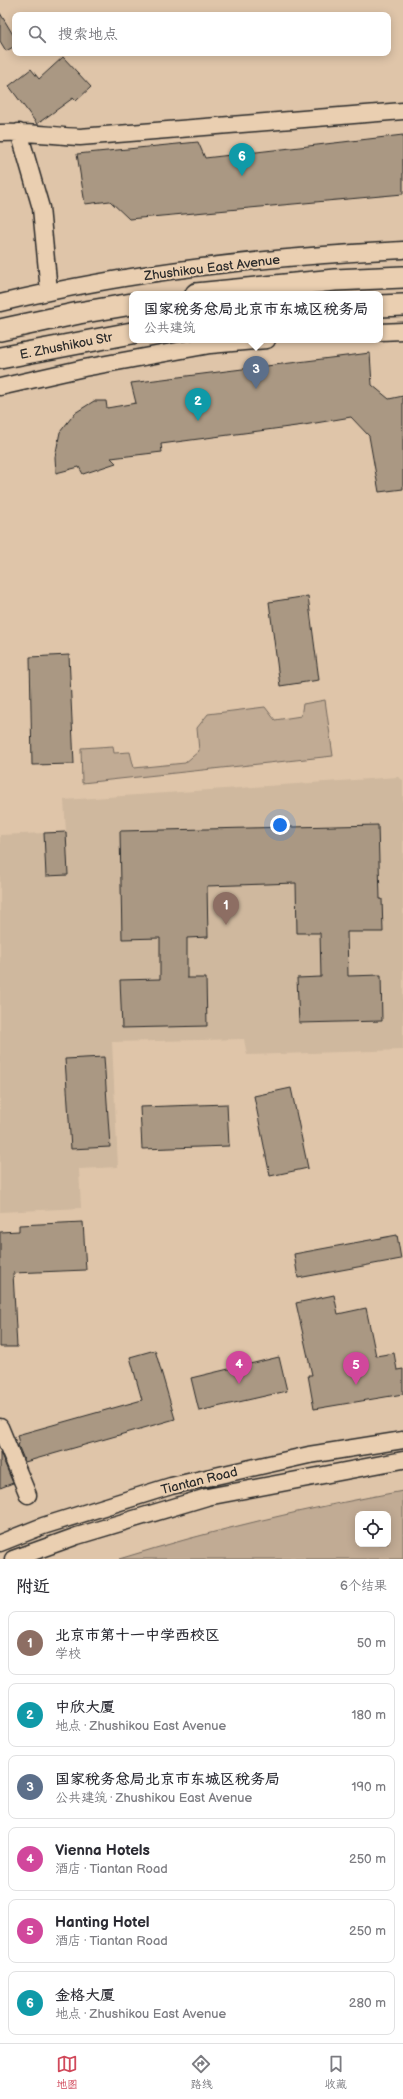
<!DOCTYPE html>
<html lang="zh">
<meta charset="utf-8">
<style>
body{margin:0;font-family:"Balsamiq Sans","LXGW WenKai TC",sans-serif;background:#f7f7f7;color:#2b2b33}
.controls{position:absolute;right:12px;bottom:12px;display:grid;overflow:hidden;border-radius:8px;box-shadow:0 2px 10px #0003}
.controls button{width:36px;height:36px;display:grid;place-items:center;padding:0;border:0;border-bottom:1px solid #e1e1e2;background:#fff;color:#2b2b33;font:20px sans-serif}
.you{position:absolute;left:280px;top:825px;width:14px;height:14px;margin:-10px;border:3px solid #fff;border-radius:50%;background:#1a73e8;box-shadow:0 0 0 6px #1a73e833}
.badge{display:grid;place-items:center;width:26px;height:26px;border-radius:50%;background:#d1495b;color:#fff;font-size:13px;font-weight:700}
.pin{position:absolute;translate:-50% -33px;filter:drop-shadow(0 1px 2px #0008)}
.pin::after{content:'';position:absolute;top:21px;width:14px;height:12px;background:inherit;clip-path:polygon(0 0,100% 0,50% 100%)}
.popup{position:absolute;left:129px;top:291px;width:254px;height:52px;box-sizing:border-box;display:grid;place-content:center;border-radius:8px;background:#fff;filter:drop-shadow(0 1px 3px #0005);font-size:13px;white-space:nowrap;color:#7c7c81}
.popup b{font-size:15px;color:#2b2b33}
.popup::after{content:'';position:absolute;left:50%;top:100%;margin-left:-8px;border:8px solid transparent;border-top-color:#fff}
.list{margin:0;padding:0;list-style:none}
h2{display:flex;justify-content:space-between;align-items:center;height:52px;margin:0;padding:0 16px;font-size:17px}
h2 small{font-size:13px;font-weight:400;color:#7c7c81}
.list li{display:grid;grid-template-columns:26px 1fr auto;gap:12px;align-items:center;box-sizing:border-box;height:64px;margin:0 8px 8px;padding:0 8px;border:1px solid #e1e1e2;border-radius:8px}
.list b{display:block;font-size:15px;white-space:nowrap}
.list p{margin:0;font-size:13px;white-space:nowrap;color:#7c7c81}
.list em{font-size:13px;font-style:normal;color:#7c7c81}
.icon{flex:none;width:22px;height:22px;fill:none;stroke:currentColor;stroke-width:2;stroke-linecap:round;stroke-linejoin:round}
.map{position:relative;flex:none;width:403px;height:1559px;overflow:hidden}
.search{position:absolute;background:#fff;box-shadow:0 2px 10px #0003;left:12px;right:12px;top:12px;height:44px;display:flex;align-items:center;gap:10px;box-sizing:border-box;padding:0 14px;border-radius:8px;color:#7c7c81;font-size:15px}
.sheet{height:484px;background:#fff}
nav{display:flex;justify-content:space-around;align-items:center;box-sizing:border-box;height:56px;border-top:1px solid #e1e1e2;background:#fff;font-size:11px;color:#7c7c81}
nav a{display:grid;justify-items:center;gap:2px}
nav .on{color:#d1495b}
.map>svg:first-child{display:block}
.built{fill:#cfb89e}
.green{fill:#c1ab94;stroke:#766b60;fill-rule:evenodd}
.building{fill:#aa9883;stroke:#2b2b2b}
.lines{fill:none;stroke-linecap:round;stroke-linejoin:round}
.minor-casing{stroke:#2b2b2b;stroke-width:19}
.major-casing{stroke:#2b2b2b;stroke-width:24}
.minor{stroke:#eacfb1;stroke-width:16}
.major{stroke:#eacfb1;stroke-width:21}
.labels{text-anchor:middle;stroke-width:4;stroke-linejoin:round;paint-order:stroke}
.street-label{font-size:13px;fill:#2b2b2b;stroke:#eacfb1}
</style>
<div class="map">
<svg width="403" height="1559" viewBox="0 0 403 1559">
<rect width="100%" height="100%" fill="#dfc5a9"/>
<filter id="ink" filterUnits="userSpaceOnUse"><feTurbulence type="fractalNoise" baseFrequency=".025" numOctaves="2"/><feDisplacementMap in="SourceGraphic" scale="8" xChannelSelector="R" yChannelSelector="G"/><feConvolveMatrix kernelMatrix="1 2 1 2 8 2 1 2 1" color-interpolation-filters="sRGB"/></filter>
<g filter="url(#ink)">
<path class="built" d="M 398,777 L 403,780 L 403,1050 L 247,1055 L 244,1039 L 112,1042 L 118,1167 L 79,1169 L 81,1208 L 0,1212 L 0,835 L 66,832 L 64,800 Z"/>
<path class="green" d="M 325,700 L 333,756 L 82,783 L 81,748 L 113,746 L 114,753 L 130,752 L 134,768 L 185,763 L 199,751 L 197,728 L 208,714 L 265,707 L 275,720 L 301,716 L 303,704 Z
M 403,1491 L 403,1559 L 119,1559 C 213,1530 307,1508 403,1491 ZM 358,1514 L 388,1514 L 388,1544 L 358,1544 Z"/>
<path class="building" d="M 0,13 L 15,38 L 15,46 L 6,51 L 0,41 Z
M 63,57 L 91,87 L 76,101 L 73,98 L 37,124 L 9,86 L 31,69 L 39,79 Z
M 403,135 L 403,194 L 129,219 L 110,201 L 85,204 L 77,154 L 198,142 L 205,158 Z
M 370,353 L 372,385 L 389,399 L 403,396 L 403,489 L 379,492 L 369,436 L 351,417 L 304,425 L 161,444 L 162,452 L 111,458 L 116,463 L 83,474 L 79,467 L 56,473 L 55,457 L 60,432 L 75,413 L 94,401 L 106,401 L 107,408 L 136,403 L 131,383 Z
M 308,596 L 319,680 L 280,686 L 269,602 Z
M 69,655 L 74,764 L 32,765 L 30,657 Z
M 378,825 L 380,899 L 382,899 L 383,932 L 347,932 L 348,976 L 381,975 L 382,1021 L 299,1023 L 297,978 L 321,977 L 320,933 L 297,933 L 296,883 L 207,886 L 208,937 L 187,938 L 187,978 L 206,978 L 207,1026 L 122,1028 L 120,980 L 160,979 L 160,938 L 122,939 L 120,831 Z
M 66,832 L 68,875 L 46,876 L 44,833 Z
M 104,1057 L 110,1147 L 71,1149 L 65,1059 Z
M 291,1088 L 308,1168 L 270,1176 L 254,1096 Z
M 227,1104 L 229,1146 L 142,1149 L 140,1107 Z
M 83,1222 L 86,1270 L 13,1273 L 17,1347 L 0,1347 L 0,1232 L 19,1231 L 19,1225 Z
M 397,1235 L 401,1259 L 298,1278 L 294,1254 Z
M 334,1295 L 338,1314 L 366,1308 L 376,1356 L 394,1353 L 397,1370 L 403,1369 L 403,1394 L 314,1409 L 308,1375 L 312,1375 L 296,1303 Z
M 155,1350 L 175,1419 L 25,1462 L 18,1445 L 19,1444 L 17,1435 L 142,1400 L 130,1357 Z
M 279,1357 L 287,1391 L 199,1411 L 191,1378 Z
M 0,1452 L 13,1483 L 0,1488 Z"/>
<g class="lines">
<g class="minor-casing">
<path id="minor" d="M 19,132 L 41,208 L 49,291
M 0,133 C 27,131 53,136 80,137 L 403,111
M 0,303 C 132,271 268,257 403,250
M 380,332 L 403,331
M 0,387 L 84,368 L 210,345 L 267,340
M 0,1427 L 28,1495
M 0,1543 L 43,1526 L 171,1486 L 309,1455 L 403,1440
M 13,1559 L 77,1536 L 207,1497 L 403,1460"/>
</g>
<g class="major-casing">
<path id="major" d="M 196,294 L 335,280 L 403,277
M 380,306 L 403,305
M 0,330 L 79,313 L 132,304
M 0,358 L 132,333"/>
</g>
<use href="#minor" class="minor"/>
<use href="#major" class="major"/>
</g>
</g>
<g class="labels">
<g class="street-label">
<text transform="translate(212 267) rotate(-7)" y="5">Zhushikou East Avenue</text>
<text transform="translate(66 345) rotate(-11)" y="5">E. Zhushikou Str</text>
<text transform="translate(199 1480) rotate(-14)" y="5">Tiantan Road</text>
</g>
</g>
</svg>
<div class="controls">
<button><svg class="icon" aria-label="locate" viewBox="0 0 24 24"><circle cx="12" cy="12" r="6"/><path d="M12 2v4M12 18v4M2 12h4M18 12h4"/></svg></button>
</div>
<div class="you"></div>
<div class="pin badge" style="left:226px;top:925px;background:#8d6e63">1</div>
<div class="pin badge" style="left:198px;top:421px;background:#0f9aa8">2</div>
<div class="pin badge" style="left:256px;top:389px;background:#5c6f8a">3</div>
<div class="popup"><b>国家税务总局北京市东城区税务局</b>公共建筑</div>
<div class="pin badge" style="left:239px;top:1384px;background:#d1479c">4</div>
<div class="pin badge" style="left:356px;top:1385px;background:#d1479c">5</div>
<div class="pin badge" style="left:242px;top:176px;background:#0f9aa8">6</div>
<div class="search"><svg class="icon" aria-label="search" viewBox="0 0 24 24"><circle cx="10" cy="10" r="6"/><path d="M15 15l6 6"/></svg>搜索地点</div>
</div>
<section class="sheet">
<h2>附近<small>6个结果</small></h2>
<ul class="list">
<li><span class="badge" style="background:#8d6e63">1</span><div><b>北京市第十一中学西校区</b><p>学校</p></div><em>50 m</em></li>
<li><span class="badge" style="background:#0f9aa8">2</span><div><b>中欣大厦</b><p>地点 · Zhushikou East Avenue</p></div><em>180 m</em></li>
<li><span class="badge" style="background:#5c6f8a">3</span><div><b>国家税务总局北京市东城区税务局</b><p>公共建筑 · Zhushikou East Avenue</p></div><em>190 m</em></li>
<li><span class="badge" style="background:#d1479c">4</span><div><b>Vienna Hotels</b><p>酒店 · Tiantan Road</p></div><em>250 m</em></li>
<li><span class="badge" style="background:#d1479c">5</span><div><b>Hanting Hotel</b><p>酒店 · Tiantan Road</p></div><em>250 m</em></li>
<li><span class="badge" style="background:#0f9aa8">6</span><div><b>金格大厦</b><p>地点 · Zhushikou East Avenue</p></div><em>280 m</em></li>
</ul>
</section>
<nav>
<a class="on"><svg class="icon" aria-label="map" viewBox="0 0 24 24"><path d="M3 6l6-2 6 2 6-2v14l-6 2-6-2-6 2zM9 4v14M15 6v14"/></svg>地图</a>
<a><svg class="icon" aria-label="directions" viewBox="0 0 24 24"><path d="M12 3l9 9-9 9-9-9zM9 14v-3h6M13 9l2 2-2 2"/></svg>路线</a>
<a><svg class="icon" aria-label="saved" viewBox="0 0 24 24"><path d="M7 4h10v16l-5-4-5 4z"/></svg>收藏</a>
</nav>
